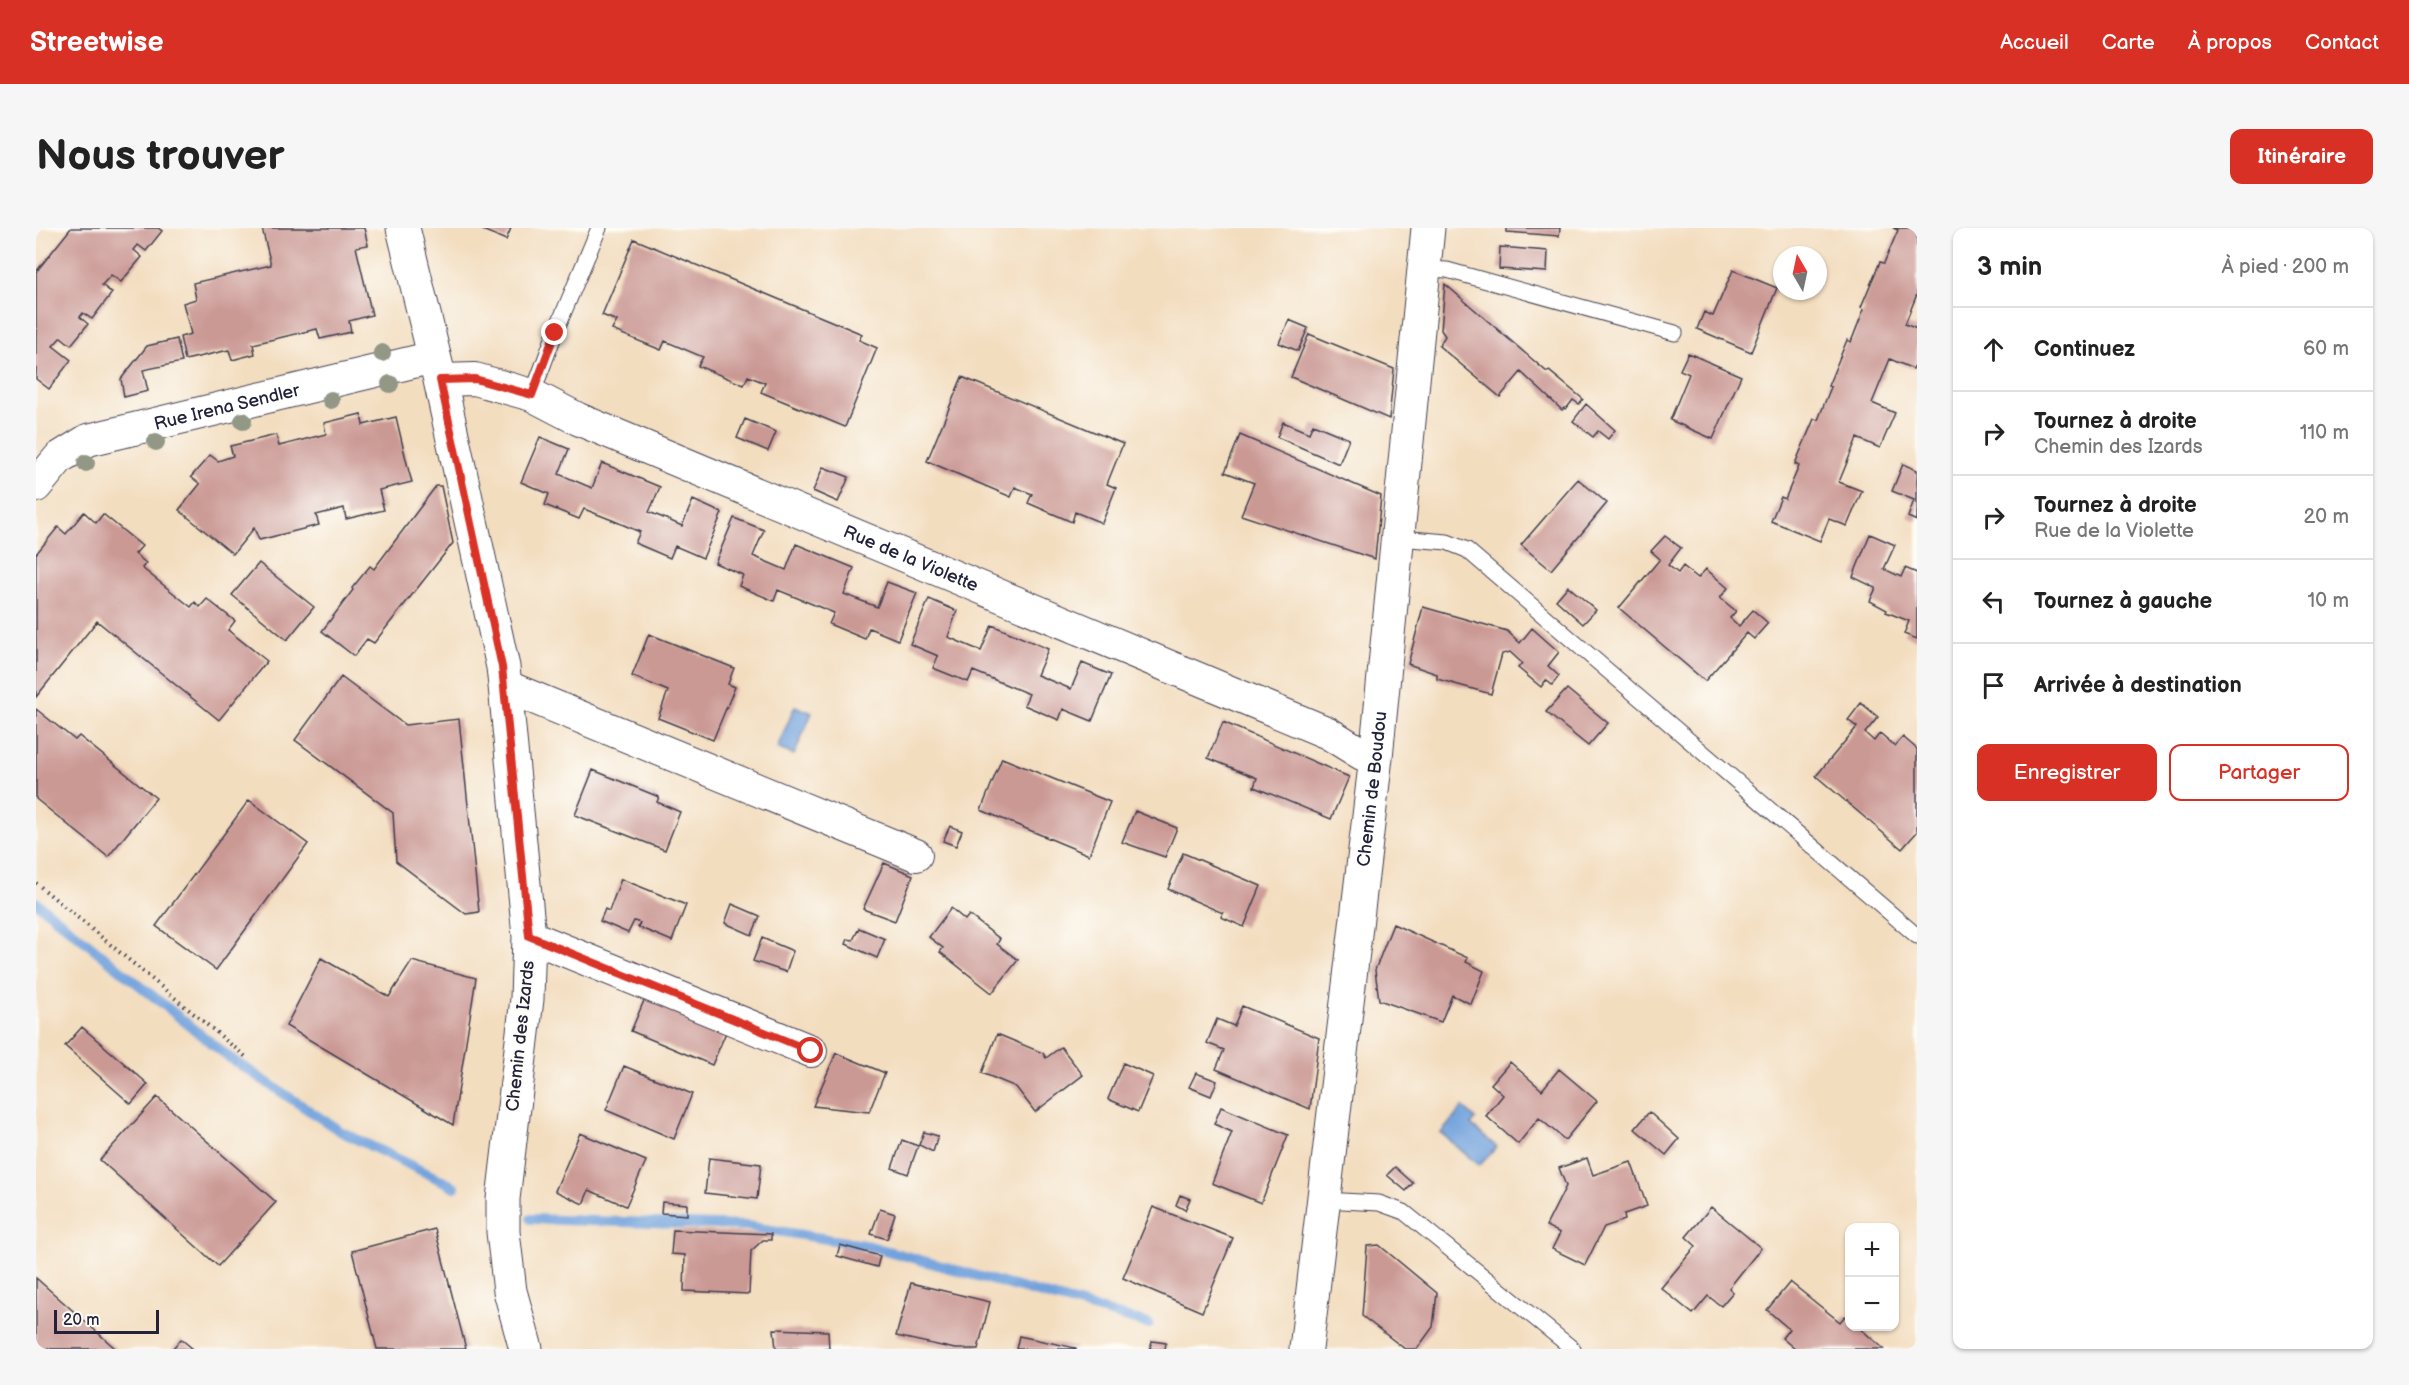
<!DOCTYPE html>
<html lang="fr">
<meta charset="utf-8">
<style>
body{margin:0;font-family:"Balsamiq Sans",sans-serif;background:#f6f6f6;color:#222}
.controls{position:absolute;right:18px;bottom:18px;display:grid;overflow:hidden;border-radius:12px;box-shadow:0 2px 4px #0004}
.controls button{width:54px;height:54px;display:grid;place-items:center;padding:0;border:0;border-bottom:2px solid #e0e0e0;background:#fff;color:#222;font:30px sans-serif}
.compass{position:absolute;left:1737px;top:18px;width:54px;height:54px;border-radius:50%;background:#fff;box-shadow:0 2px 4px #0004;rotate:351deg}
.scale{position:absolute;left:18px;bottom:15px;width:105px;box-sizing:border-box;padding-left:6px;border:3px solid #22223b;border-top:0;font-size:16px;line-height:21px;white-space:nowrap;color:#22223b;-webkit-text-stroke:4px #fdfcf7;paint-order:stroke}
.stop{position:absolute;width:18px;height:18px;margin:-14px;border:4px solid #d93025;border-radius:50%;background:#fff}
.stop.end{background:#d93025;border-color:#fff;box-shadow:0 2px 6px #0008}
.list{margin:0;padding:0;list-style:none}
h2{display:flex;justify-content:space-between;align-items:center;height:78px;margin:0;padding:0 24px;font-size:26px}
h2 small{font-size:20px;font-weight:400;color:#767676}
.list li{display:grid;grid-template-columns:39px 1fr auto;gap:18px;align-items:center;box-sizing:border-box;height:84px;padding:0 24px;border-top:2px solid #e0e0e0}
.list b{display:block;font-size:22px;white-space:nowrap}
.list p{margin:0;font-size:20px;white-space:nowrap;color:#767676}
.list em{font-size:20px;font-style:normal;color:#767676}
.actions{display:flex;gap:12px;padding:18px 24px}
.actions a{flex:1;padding:14px 0;border:2px solid #d93025;border-radius:12px;text-align:center;font-size:21px;color:#d93025}
.actions .main{background:#d93025;color:#fff}
.icon{flex:none;width:33px;height:33px;fill:none;stroke:currentColor;stroke-width:2;stroke-linecap:round;stroke-linejoin:round}
.map{position:relative;flex:none;width:1881px;height:1121px;overflow:hidden;border-radius:12px}
header{display:flex;align-items:center;gap:36px;box-sizing:border-box;height:84px;padding:0 30px;background:#d93025;color:#fff}
header strong{font-size:28px}
nav{display:flex;gap:33px;margin-inline-start:auto;font-size:21px}
.intro{display:flex;align-items:center;justify-content:space-between;box-sizing:border-box;height:144px;padding:0 36px}
h1{margin:0;font-size:42px}
.button{padding:15px 27px;border-radius:12px;background:#d93025;color:#fff;font-size:21px;font-weight:700}
main{display:flex;gap:36px;padding:0 36px}
aside{flex:1;background:#fff;border-radius:12px;box-shadow:0 2px 4px #0004}
.map>svg:first-child{display:block}
.water{fill:#72a2dc;stroke:#4a628c;stroke-width:1.5}
.lines{fill:none;stroke-linecap:round;stroke-linejoin:round}
.stream{stroke:#72a2dc;stroke-width:10}
.building{fill:#cb9994}
.service-casing{stroke:#413e4f;stroke-width:17}
.minor-casing{stroke:#413e4f;stroke-width:34}
.tertiary-casing{stroke:#413e4f;stroke-width:35}
.path{stroke:#413e4f;stroke-width:4;stroke-dasharray:1.5 4.5;stroke-linecap:butt}
.service{stroke:#fff;stroke-width:15}
.minor{stroke:#fff;stroke-width:32}
.tertiary{stroke:#fff;stroke-width:33}
.tree{fill:#929786}
.route{stroke:#d93025;stroke-width:8}
.labels{text-anchor:middle;stroke-width:4.5;stroke-linejoin:round;paint-order:stroke}
.street-label{font-size:18px;fill:#22223b;stroke:#fdfcf7}
</style>
<header>
<strong>Streetwise</strong>
<nav><a>Accueil</a><a>Carte</a><a>À propos</a><a>Contact</a></nav>
</header>
<div class="intro"><h1>Nous trouver</h1><a class="button">Itinéraire</a></div>
<main>
<div class="map">
<svg width="1881" height="1121" viewBox="0 0 1881 1121">
<rect width="100%" height="100%" fill="#fdfcf7"/>
<filter id="ink" filterUnits="userSpaceOnUse"><feTurbulence type="fractalNoise" baseFrequency=".0167" numOctaves="2"/><feDisplacementMap in="SourceGraphic" scale="12" xChannelSelector="R" yChannelSelector="G"/><feConvolveMatrix kernelMatrix="1 2 1 2 8 2 1 2 1" color-interpolation-filters="sRGB"/></filter>
<filter id="wash" filterUnits="userSpaceOnUse"><feTurbulence type="fractalNoise" baseFrequency=".008" numOctaves="4" result="noise"/><feDisplacementMap in="SourceGraphic" scale="24" xChannelSelector="R" yChannelSelector="G"/><feGaussianBlur stdDeviation="1.35" result="paint"/><feColorMatrix in="noise" values="0 0 0 0 0 0 0 0 0 0 0 0 0 0 0 0 0 1.4 0 .05"/><feComposite in="paint" operator="in"/></filter>
<g filter="url(#wash)">
<rect width="100%" height="100%" fill="#f3ddbf"/>
<path class="water" d="M 759,478 L 776,485 L 758,527 L 741,520 Z
M 1427,879 L 1440,891 L 1435,897 L 1461,919 L 1443,938 L 1405,905 Z"/>
<g class="lines">
<path class="stream" d="M 0,674 L 194,830 L 304,903 L 419,959
M 495,991 L 711,998 L 834,1018 L 1113,1096"/>
</g>
<g id="blocks">
<path class="building" d="M 35,0 L 122,0 L 126,3 L 110,23 L 102,17 L 98,22 L 106,29 L 85,54 L 75,47 L 66,57 L 76,65 L 56,91 L 47,85 L 44,89 L 52,96 L 35,117 L 25,109 L 17,118 L 35,132 L 13,161 L 0,151 L 0,44 Z
M 226,0 L 328,0 L 332,17 L 320,19 L 336,87 L 313,93 L 315,104 L 284,111 L 281,101 L 217,116 L 219,126 L 196,132 L 193,122 L 149,132 L 144,109 L 155,106 L 147,75 L 160,71 L 157,55 L 235,37 Z
M 442,0 L 475,0 L 470,12 Z
M 1471,0 L 1524,0 L 1523,8 L 1471,4 Z
M 1857,0 L 1881,0 L 1881,66 L 1869,96 L 1881,101 L 1881,131 L 1877,141 L 1854,131 L 1836,175 L 1859,185 L 1844,220 L 1821,210 L 1803,254 L 1826,263 L 1811,298 L 1793,291 L 1784,313 L 1735,293 L 1745,269 L 1749,271 L 1763,238 L 1759,236 L 1778,191 L 1782,192 L 1789,174 L 1795,159 L 1792,158 L 1811,112 L 1815,114 L 1822,96 L 1828,81 L 1825,79 L 1835,55 L 1844,34 L 1848,35 L 1862,2 Z
M 598,11 L 826,106 L 823,112 L 841,120 L 809,199 L 725,164 L 729,155 L 712,148 L 708,157 L 662,138 L 667,129 L 629,113 L 625,122 L 576,102 L 581,93 L 566,87 Z
M 1464,19 L 1512,23 L 1511,44 L 1463,41 Z
M 1697,42 L 1741,60 L 1715,124 L 1661,101 L 1668,84 L 1677,88 Z
M 1409,56 L 1511,144 L 1513,143 L 1547,171 L 1543,176 L 1537,172 L 1530,181 L 1528,180 L 1526,182 L 1485,144 L 1464,169 L 1403,118 L 1409,108 L 1405,102 Z
M 1253,92 L 1272,100 L 1262,123 L 1243,115 Z
M 1273,106 L 1358,141 L 1353,191 L 1255,149 Z
M 141,111 L 146,134 L 107,142 L 112,163 L 88,169 L 85,151 L 111,118 Z
M 1652,125 L 1705,148 L 1677,211 L 1634,192 L 1653,146 L 1644,142 Z
M 926,149 L 1087,216 L 1071,256 L 1080,260 L 1066,295 L 1039,284 L 1036,294 L 992,275 L 996,266 L 979,259 L 975,269 L 891,233 Z
M 1550,176 L 1579,202 L 1572,211 L 1562,203 L 1557,209 L 1537,193 Z
M 325,186 L 327,197 L 360,189 L 373,244 L 376,254 L 343,262 L 348,282 L 310,291 L 308,280 L 280,287 L 283,297 L 223,312 L 218,300 L 197,326 L 143,282 L 164,256 L 155,249 L 174,227 L 182,233 L 197,228 L 194,218 L 240,207 L 243,218 L 290,206 L 288,195 Z
M 709,191 L 740,204 L 732,223 L 701,210 Z
M 1247,194 L 1273,205 L 1277,196 L 1313,211 L 1303,236 L 1241,209 Z
M 1204,207 L 1345,268 L 1339,331 L 1205,287 L 1218,255 L 1189,244 Z
M 504,209 L 533,221 L 523,246 L 556,260 L 566,235 L 624,259 L 613,284 L 630,291 L 646,298 L 657,272 L 686,285 L 667,330 L 639,318 L 634,330 L 599,315 L 604,304 L 576,292 L 548,281 L 543,291 L 509,277 L 513,266 L 485,254 Z
M 1867,236 L 1881,242 L 1881,293 L 1872,289 L 1878,272 L 1856,263 Z
M 787,239 L 813,249 L 802,274 L 777,263 Z
M 1542,251 L 1571,275 L 1515,342 L 1485,317 Z
M 400,258 L 405,258 L 417,315 L 338,415 L 331,411 L 318,428 L 286,403 L 317,362 L 316,360 L 334,338 L 338,341 Z
M 48,284 L 60,295 L 67,286 L 106,318 L 99,326 L 110,335 L 106,340 L 155,379 L 159,374 L 164,379 L 171,371 L 199,393 L 192,402 L 231,433 L 183,492 L 61,393 L 0,469 L 0,326 L 22,299 L 30,306 Z
M 698,290 L 728,302 L 717,328 L 750,342 L 760,316 L 818,340 L 808,366 L 841,379 L 851,354 L 881,365 L 862,412 L 833,400 L 829,411 L 793,396 L 798,385 L 742,362 L 738,373 L 703,358 L 707,347 L 679,335 Z
M 1834,306 L 1859,317 L 1848,341 L 1865,349 L 1869,340 L 1881,345 L 1881,411 L 1868,406 L 1873,393 L 1850,384 L 1851,382 L 1834,373 L 1840,360 L 1817,349 Z
M 1629,308 L 1645,320 L 1632,337 L 1642,345 L 1647,338 L 1662,350 L 1670,341 L 1692,360 L 1684,370 L 1700,383 L 1694,390 L 1703,398 L 1717,382 L 1732,395 L 1718,411 L 1711,405 L 1669,453 L 1583,380 L 1624,331 L 1615,323 Z
M 223,335 L 278,379 L 251,412 L 196,367 Z
M 1532,358 L 1560,382 L 1547,396 L 1520,372 Z
M 893,371 L 921,383 L 912,409 L 945,423 L 956,397 L 1012,421 L 1001,447 L 1035,461 L 1046,435 L 1075,447 L 1056,493 L 1027,481 L 1023,492 L 988,477 L 993,466 L 937,443 L 932,454 L 897,440 L 902,428 L 874,416 Z
M 1387,379 L 1471,403 L 1484,415 L 1496,400 L 1523,424 L 1512,438 L 1523,448 L 1516,457 L 1510,452 L 1505,459 L 1482,440 L 1486,435 L 1474,424 L 1466,426 L 1455,466 L 1401,451 L 1401,446 L 1372,436 Z
M 613,406 L 698,440 L 692,456 L 699,459 L 677,512 L 622,490 L 632,463 L 596,448 Z
M 305,449 L 369,497 L 423,491 L 443,684 L 430,686 L 360,633 L 357,585 L 259,512 Z
M 1531,461 L 1572,495 L 1552,518 L 1510,484 Z
M 1825,475 L 1842,489 L 1829,505 L 1838,513 L 1844,505 L 1859,518 L 1867,509 L 1881,521 L 1881,604 L 1866,621 L 1780,548 L 1821,499 L 1812,492 Z
M 0,481 L 39,512 L 43,508 L 120,570 L 72,629 L 0,571 Z
M 1187,494 L 1313,549 L 1295,591 L 1218,559 L 1221,550 L 1172,530 Z
M 966,530 L 1074,574 L 1053,627 L 945,582 Z
M 557,542 L 623,569 L 621,574 L 644,584 L 629,622 L 539,587 Z
M 213,572 L 272,616 L 180,742 L 120,698 Z
M 1099,583 L 1141,600 L 1129,629 L 1086,614 Z
M 914,598 L 926,603 L 920,618 L 907,613 Z
M 1147,625 L 1225,658 L 1208,699 L 1185,689 L 1187,685 L 1132,661 Z
M 848,635 L 877,647 L 859,693 L 827,681 Z
M 585,651 L 650,677 L 636,713 L 602,699 L 604,695 L 598,693 L 592,705 L 564,693 L 569,681 L 573,683 Z
M 696,676 L 724,688 L 716,707 L 689,695 Z
M 915,680 L 929,692 L 933,687 L 964,711 L 961,716 L 982,732 L 956,765 L 904,724 L 907,720 L 893,709 Z
M 1357,696 L 1432,730 L 1430,734 L 1448,743 L 1435,776 L 1416,767 L 1405,794 L 1343,772 L 1339,742 Z
M 823,700 L 849,711 L 841,730 L 810,716 L 812,711 L 817,712 Z
M 726,710 L 757,723 L 750,744 L 717,733 Z
M 285,730 L 353,769 L 376,733 L 440,750 L 417,897 L 250,798 Z
M 610,768 L 691,802 L 676,837 L 595,803 Z
M 1206,778 L 1283,810 L 1274,881 L 1180,841 L 1188,822 L 1171,815 L 1181,791 L 1198,798 Z
M 46,799 L 112,856 L 95,876 L 29,818 Z
M 961,806 L 1007,825 L 1010,830 L 1025,819 L 1047,847 L 999,884 L 980,859 L 946,845 Z
M 800,825 L 849,845 L 833,884 L 777,878 Z
M 1474,834 L 1506,862 L 1523,841 L 1561,873 L 1529,912 L 1503,890 L 1482,916 L 1450,888 L 1467,867 L 1455,856 Z
M 1087,835 L 1117,848 L 1102,884 L 1072,871 Z
M 588,838 L 656,866 L 638,911 L 570,882 Z
M 1160,845 L 1181,853 L 1175,868 L 1153,859 Z
M 121,869 L 240,974 L 182,1038 L 64,932 Z
M 1185,879 L 1252,907 L 1225,975 L 1176,955 L 1196,904 L 1178,896 Z
M 1613,884 L 1643,911 L 1630,927 L 1599,901 Z
M 888,904 L 902,908 L 897,924 L 883,917 Z
M 544,905 L 610,933 L 590,978 L 553,962 L 547,976 L 519,963 Z
M 866,912 L 882,918 L 872,946 L 856,940 Z
M 673,930 L 725,936 L 721,971 L 669,965 Z
M 1551,930 L 1557,947 L 1595,934 L 1611,978 L 1588,986 L 1589,992 L 1568,999 L 1549,1037 L 1516,1021 L 1524,1005 L 1510,998 L 1530,958 L 1523,940 Z
M 1359,939 L 1377,955 L 1370,963 L 1351,947 Z
M 1144,967 L 1154,971 L 1149,982 L 1140,977 Z
M 626,974 L 651,976 L 651,987 L 625,985 Z
M 1117,979 L 1197,1010 L 1166,1084 L 1087,1050 Z
M 1675,979 L 1725,1020 L 1693,1060 L 1697,1064 L 1685,1078 L 1672,1068 L 1657,1086 L 1625,1060 L 1660,1018 L 1650,1009 Z
M 844,981 L 859,986 L 851,1011 L 835,1006 Z
M 399,1001 L 430,1121 L 341,1121 L 316,1023 Z
M 637,1002 L 735,1006 L 735,1012 L 727,1012 L 715,1023 L 713,1066 L 648,1063 L 649,1027 L 635,1026 Z
M 804,1017 L 844,1028 L 841,1039 L 801,1028 Z
M 1343,1017 L 1401,1065 L 1397,1099 L 1381,1121 L 1369,1121 L 1326,1088 L 1331,1018 Z
M 0,1050 L 35,1081 L 80,1121 L 0,1121 Z
M 1754,1054 L 1804,1094 L 1809,1088 L 1814,1092 L 1814,1098 L 1821,1098 L 1848,1121 L 1759,1121 L 1746,1110 L 1753,1101 L 1731,1082 Z
M 875,1055 L 954,1074 L 942,1121 L 919,1121 L 860,1108 Z
M 738,1101 L 792,1103 L 793,1121 L 740,1121 Z
M 983,1108 L 1040,1120 L 1040,1121 L 980,1121 Z
M 145,1111 L 157,1121 L 136,1121 Z
M 1116,1113 L 1130,1115 L 1129,1121 L 1114,1121 Z"/>
</g>
</g>
<g filter="url(#ink)">
<use href="#blocks" fill-opacity="0" stroke="#413e4f" stroke-width="1.5"/>
<g class="lines">
<g class="service-casing">
<path id="service" d="M 1389,41 L 1411,42 L 1639,105
M 496,167 L 519,105 L 563,0
M 1363,310 L 1411,314 L 1431,322 L 1881,708
M 1288,972 L 1343,975 L 1368,984 L 1537,1121"/>
</g>
<g class="minor-casing">
<g id="minor">
<path id="s1" d="M 404,152 L 439,151 L 496,167 L 542,191 L 1292,505 L 1326,526 L 1340,529"/>
<path id="s2" d="M 0,258 L 23,230 L 52,212 L 398,129"/>
<path d="M 469,458 L 880,627"/>
<path d="M 493,708 L 775,823"/>
</g>
</g>
<g class="tertiary-casing">
<g id="tertiary">
<path d="M 367,0 L 404,152 L 467,439 L 469,458 L 493,708 L 491,771 L 467,971 L 467,1004 L 474,1063 L 490,1121"/>
<path id="s3" d="M 1270,1121 L 1340,529 L 1392,0"/>
</g>
</g>
<path class="path" d="M 0,655 L 210,829"/>
<use href="#service" class="service"/>
<use href="#minor" class="minor"/>
<use href="#tertiary" class="tertiary"/>
</g>
<g class="tree">
<circle cx="346" cy="125" r="9"/>
<circle cx="354" cy="156" r="9"/>
<circle cx="295" cy="172" r="9"/>
<circle cx="207" cy="193" r="9"/>
<circle cx="120" cy="214" r="9"/>
<circle cx="50" cy="235" r="9"/>
</g>
</g>
<g class="lines" filter="url(#ink)">
<path class="route" d="M 519,105 L 496,167 L 439,151 L 404,152 L 466,439 L 493,708 L 775,823"/>
</g>
<g class="labels">
<g class="street-label">
<text dy="6" stroke="none"><textPath href="#s2" startOffset="213">Rue Irena Sendler</textPath></text>
<text dy="6" stroke="none"><textPath href="#s1" startOffset="507">Rue de la Violette</textPath></text>
<text dy="6" stroke="none"><textPath href="#s3" startOffset="564">Chemin de Boudou</textPath></text>
<text transform="translate(484 808) rotate(-84)" y="6">Chemin des Izards</text>
</g>
</g>
</svg>
<div class="controls">
<button>+</button>
<button>−</button>
</div>
<svg class="compass" viewBox="-18 -18 36 36"><path d="M0-13l5 13h-10z" fill="#e53935"/><path d="M0 13l5-13h-10z" fill="#767676"/></svg>
<div class="scale">20 m</div>
<div class="stop" style="left:775px;top:823px"></div>
<div class="stop end" style="left:519px;top:105px"></div>
</div>
<aside>
<h2>3 min<small>À pied · 200 m</small></h2>
<ul class="list">
<li><svg class="icon" aria-label="ahead" viewBox="0 0 24 24"><path d="M12 20V5M6 11l6-6 6 6"/></svg><div><b>Continuez</b></div><em>60 m</em></li>
<li><svg class="icon" aria-label="right" viewBox="0 0 24 24"><path d="M7 20v-9h11M14 6l5 5-5 5"/></svg><div><b>Tournez à droite</b><p>Chemin des Izards</p></div><em>110 m</em></li>
<li><svg class="icon" aria-label="right" viewBox="0 0 24 24"><path d="M7 20v-9h11M14 6l5 5-5 5"/></svg><div><b>Tournez à droite</b><p>Rue de la Violette</p></div><em>20 m</em></li>
<li><svg class="icon" aria-label="left" viewBox="0 0 24 24"><path d="M17 20v-9H6M10 6l-5 5 5 5"/></svg><div><b>Tournez à gauche</b></div><em>10 m</em></li>
<li><svg class="icon" aria-label="arrive" viewBox="0 0 24 24"><path d="M6 21V4h12l-3 4 3 4H6"/></svg><div><b>Arrivée à destination</b></div></li>
</ul>
<div class="actions"><a class="main">Enregistrer</a><a>Partager</a></div>
</aside>
</main>
